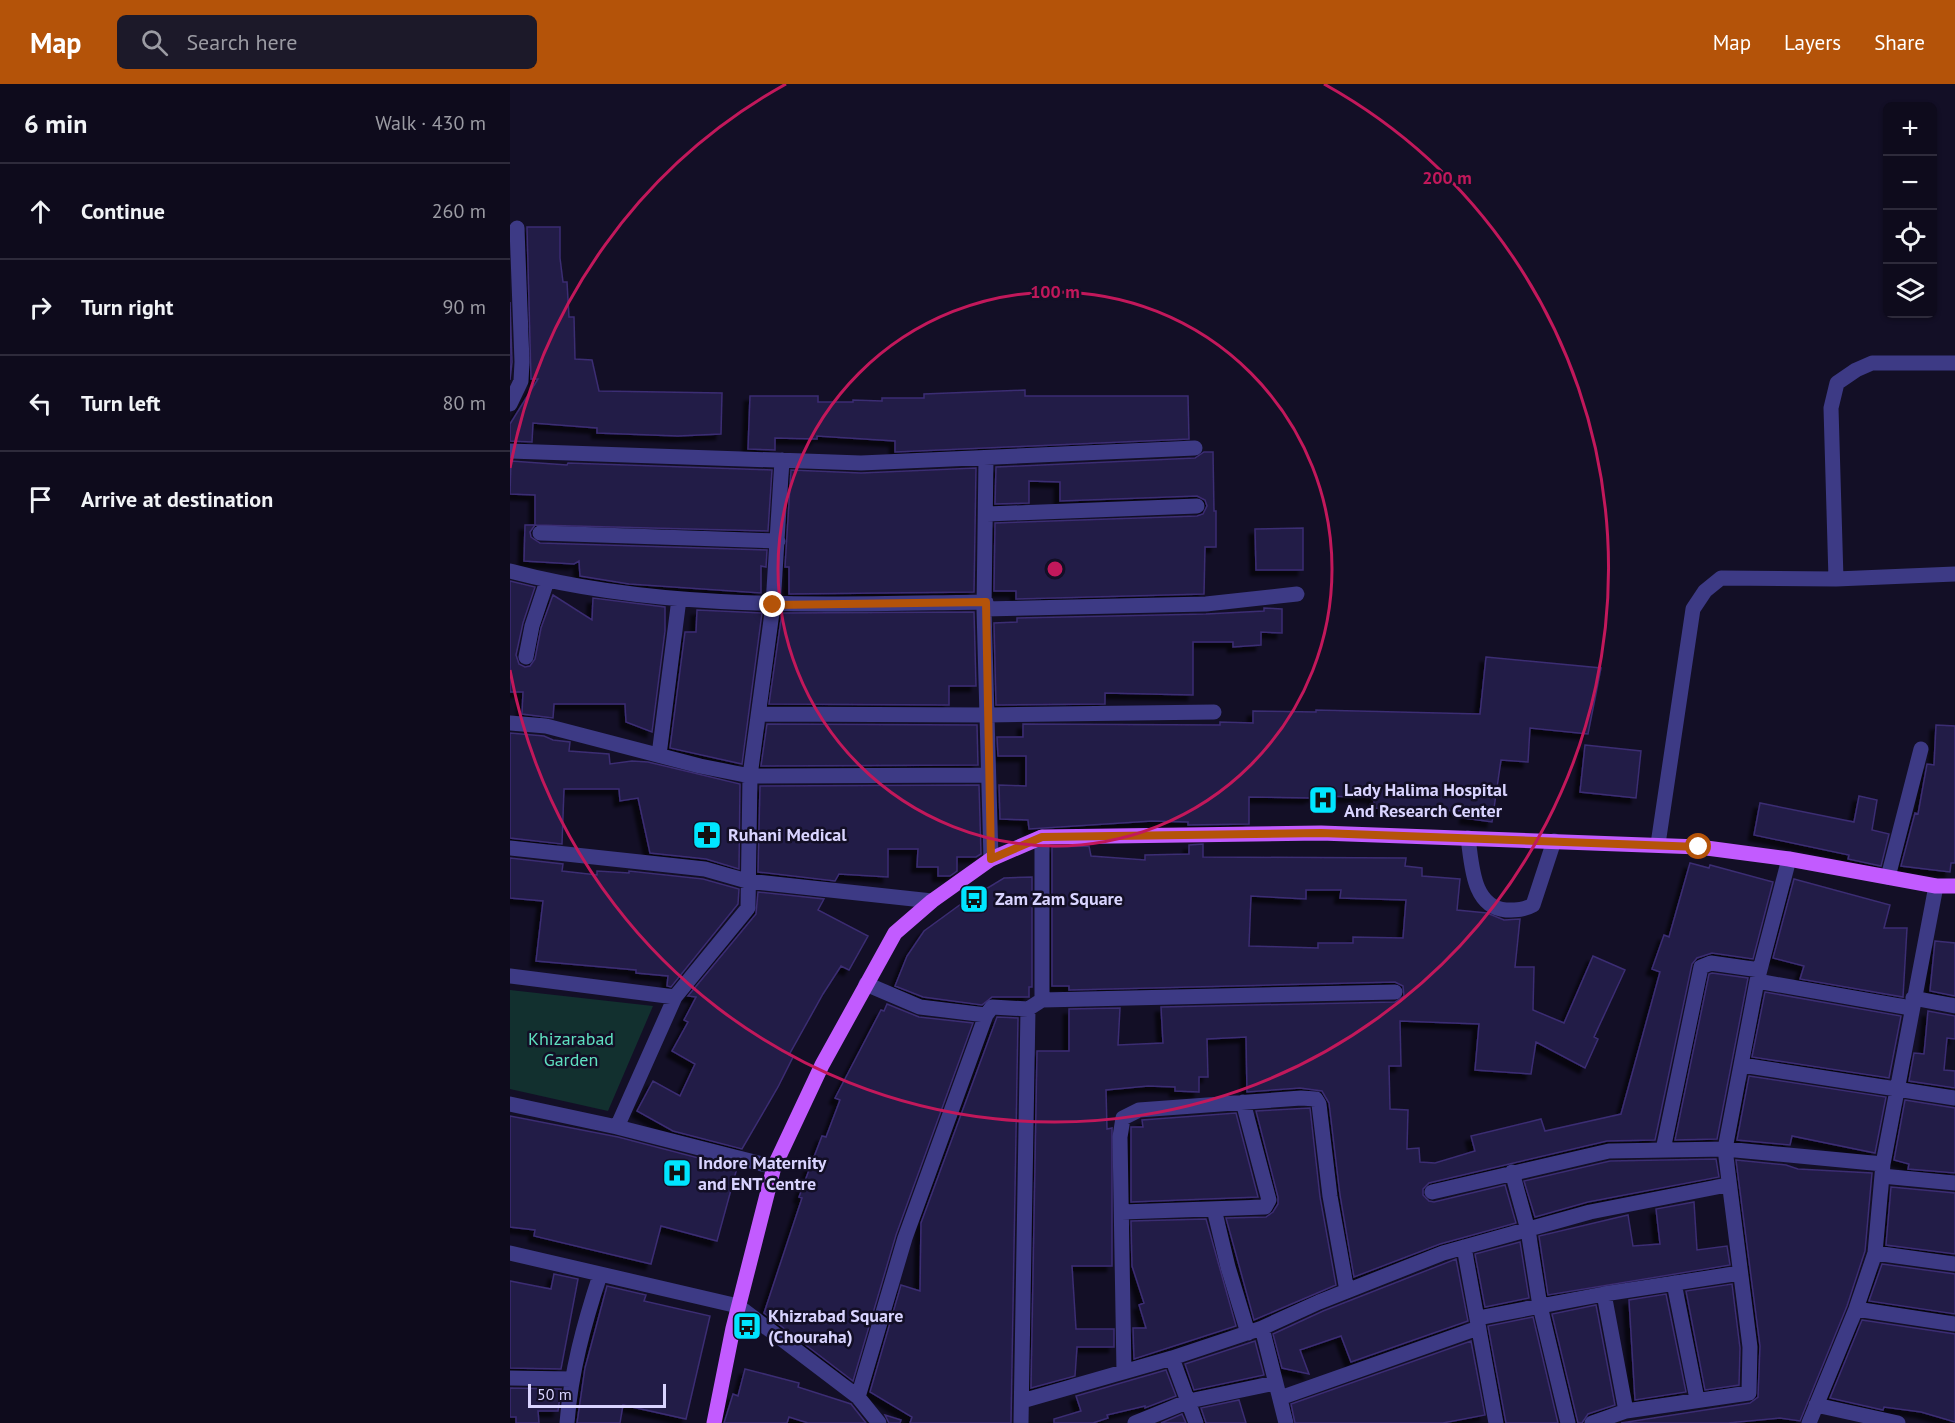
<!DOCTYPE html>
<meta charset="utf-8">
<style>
body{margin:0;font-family:"PT Sans",sans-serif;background:#1c1929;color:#f1f3f6}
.controls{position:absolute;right:18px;top:18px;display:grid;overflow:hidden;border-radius:9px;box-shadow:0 2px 4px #0004}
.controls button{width:54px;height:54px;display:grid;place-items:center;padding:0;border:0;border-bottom:2px solid #2e2b3b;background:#0e0b1c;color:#f1f3f6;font:30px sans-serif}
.scale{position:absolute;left:18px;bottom:15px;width:138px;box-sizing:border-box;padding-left:6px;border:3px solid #d9d4ff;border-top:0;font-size:16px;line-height:21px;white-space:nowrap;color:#d9d4ff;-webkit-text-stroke:4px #130f26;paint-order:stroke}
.stop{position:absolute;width:18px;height:18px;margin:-14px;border:4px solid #b45309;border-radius:50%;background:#fff}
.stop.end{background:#b45309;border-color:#fff;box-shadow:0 2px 6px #0008}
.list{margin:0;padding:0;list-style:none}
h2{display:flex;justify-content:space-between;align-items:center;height:78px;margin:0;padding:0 24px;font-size:26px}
h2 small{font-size:20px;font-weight:400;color:#9b9ba3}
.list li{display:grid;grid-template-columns:39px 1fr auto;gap:18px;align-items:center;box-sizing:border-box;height:96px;padding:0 24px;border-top:2px solid #2e2b3b}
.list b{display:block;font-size:22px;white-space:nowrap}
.list em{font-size:20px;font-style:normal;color:#9b9ba3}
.icon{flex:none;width:33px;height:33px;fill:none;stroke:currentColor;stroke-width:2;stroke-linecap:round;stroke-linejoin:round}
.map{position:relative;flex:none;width:1445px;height:1339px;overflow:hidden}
header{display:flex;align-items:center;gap:36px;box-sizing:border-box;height:84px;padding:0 30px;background:#b45309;color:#fff}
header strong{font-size:28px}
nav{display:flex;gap:33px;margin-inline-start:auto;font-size:21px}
.search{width:420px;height:54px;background:#1c1929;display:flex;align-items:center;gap:15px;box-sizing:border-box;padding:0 21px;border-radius:9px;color:#9b9ba3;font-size:22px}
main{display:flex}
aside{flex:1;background:#0e0b1c}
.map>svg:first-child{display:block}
.green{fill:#12302f}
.building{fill:#241b47;stroke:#3b2d73;stroke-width:1.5;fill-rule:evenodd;filter:url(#shadow)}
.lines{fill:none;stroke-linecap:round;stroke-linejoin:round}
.minor{stroke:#3d3a85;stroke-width:15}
.major{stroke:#c25bff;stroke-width:15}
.route{stroke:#b45309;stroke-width:8}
.ring{fill:none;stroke:#c2185b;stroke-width:3}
.labels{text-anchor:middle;stroke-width:5;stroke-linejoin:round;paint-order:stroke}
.poi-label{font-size:18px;font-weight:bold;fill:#d9d4ff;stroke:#130f26;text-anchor:start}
.park-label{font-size:18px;fill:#5fe0c0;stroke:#130f26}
.centre{fill:#c2185b;stroke:#130f26;stroke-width:3}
.ring-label{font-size:18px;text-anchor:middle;font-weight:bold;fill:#c2185b;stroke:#130f26;stroke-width:5;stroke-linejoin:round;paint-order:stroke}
</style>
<header>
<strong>Map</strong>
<div class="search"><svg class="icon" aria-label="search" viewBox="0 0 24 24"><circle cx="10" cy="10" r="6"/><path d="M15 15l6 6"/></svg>Search here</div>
<nav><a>Map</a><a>Layers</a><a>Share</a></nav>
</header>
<main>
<aside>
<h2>6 min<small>Walk · 430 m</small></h2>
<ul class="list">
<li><svg class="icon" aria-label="ahead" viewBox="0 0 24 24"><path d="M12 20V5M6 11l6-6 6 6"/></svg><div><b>Continue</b></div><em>260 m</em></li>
<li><svg class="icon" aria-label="right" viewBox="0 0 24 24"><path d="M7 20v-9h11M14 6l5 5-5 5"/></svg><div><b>Turn right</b></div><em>90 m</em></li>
<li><svg class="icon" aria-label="left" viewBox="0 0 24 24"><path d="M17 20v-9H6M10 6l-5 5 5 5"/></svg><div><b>Turn left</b></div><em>80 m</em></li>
<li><svg class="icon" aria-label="arrive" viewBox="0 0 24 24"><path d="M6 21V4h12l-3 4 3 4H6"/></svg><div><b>Arrive at destination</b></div></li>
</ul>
</aside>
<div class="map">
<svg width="1445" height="1339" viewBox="0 0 1445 1339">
<defs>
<filter id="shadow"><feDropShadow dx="-5.5" dy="5.5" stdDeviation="1.5" flood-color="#0009"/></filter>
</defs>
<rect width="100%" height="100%" fill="#130f26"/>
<path class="green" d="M 0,906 L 143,922 L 98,1027 L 0,1005 Z"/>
<path class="building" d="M 17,143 L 50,143 L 50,174 L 53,198 L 57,198 L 59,233 L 64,233 L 65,275 L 82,276 L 89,307 L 212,309 L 211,350 L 168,352 L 87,349 L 87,344 L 23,339 L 22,358 L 0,357 L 0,340 L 28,295 L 21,295 Z
M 0,218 L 2,278 L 0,296 Z
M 515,306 L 515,312 L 678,312 L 679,355 L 385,368 L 385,357 L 307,352 L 307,355 L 265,354 L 265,366 L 238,365 L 240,312 L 308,312 L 308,318 L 343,318 L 343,316 L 372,317 L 372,314 L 414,314 L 414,310 Z
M 694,368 L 703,368 L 704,427 L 706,427 L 706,463 L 695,463 L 694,510 L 506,515 L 506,507 L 484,507 L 485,439 L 687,432 L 693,430 L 697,422 L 695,416 L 687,412 L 550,417 L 550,398 L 519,397 L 519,419 L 485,420 L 486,383 L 685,374 Z
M 1,377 L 57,381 L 58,379 L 262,386 L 258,447 L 25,441 L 25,411 L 0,410 Z
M 466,384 L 464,508 L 279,510 L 279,483 L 275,483 L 281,386 L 351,389 Z
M 15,441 L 25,441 L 20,448 L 21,453 L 30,459 L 257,466 L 256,483 L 251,482 L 251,509 L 119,500 L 70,492 L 69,477 L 64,480 L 14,477 Z
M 793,444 L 793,486 L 746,486 L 745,445 Z
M 0,497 L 25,503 L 13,539 L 6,571 L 9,580 L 15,583 L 20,582 L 25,575 L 31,544 L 43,511 L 82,536 L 83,514 L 155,523 L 155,547 L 142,648 L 116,638 L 115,620 L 44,620 L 43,634 L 12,630 L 13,608 L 0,608 Z
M 754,524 L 772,525 L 772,549 L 751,548 L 751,561 L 723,563 L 723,558 L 683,558 L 683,611 L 595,609 L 595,620 L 486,621 L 484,539 L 507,538 L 507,534 L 696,530 L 754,527 Z
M 187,526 L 252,529 L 232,680 L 160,664 L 175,548 L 186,548 Z
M 464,528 L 466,602 L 439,602 L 439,621 L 259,620 L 272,529 Z
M 976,573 L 1091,584 L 1078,650 L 1020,644 L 1018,678 L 991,676 L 982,738 L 955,734 L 956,727 L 864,724 L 864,713 L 800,712 L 800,714 L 739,713 L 739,740 L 678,741 L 678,738 L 642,737 L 519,745 L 518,736 L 490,735 L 489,701 L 516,702 L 516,672 L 488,672 L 487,653 L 513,653 L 513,640 L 710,641 L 710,638 L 743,639 L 743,627 L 806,628 L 806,626 L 970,630 Z
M 257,640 L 467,641 L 468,681 L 251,682 Z
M 1426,641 L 1445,642 L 1445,779 L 1441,779 L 1440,788 L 1391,782 L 1405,729 L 1408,730 L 1417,680 L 1424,681 Z
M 0,649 L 34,652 L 43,656 L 60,658 L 59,667 L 99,670 L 100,680 L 122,677 L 138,678 L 230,700 L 229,785 L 196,775 L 140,769 L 128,714 L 110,717 L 109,705 L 54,705 L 52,760 L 0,754 Z
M 1075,661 L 1131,667 L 1126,714 L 1070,708 Z
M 469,701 L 471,770 L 466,773 L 447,773 L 447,787 L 440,792 L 428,792 L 428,783 L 407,783 L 408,765 L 378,765 L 378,793 L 329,790 L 325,797 L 248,788 L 250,702 Z
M 1349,712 L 1367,716 L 1362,746 L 1379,750 L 1371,782 L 1338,775 L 1339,771 L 1244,751 L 1250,719 L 1344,738 Z
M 693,760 L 693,773 L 896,774 L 895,782 L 912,784 L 912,792 L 950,795 L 947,826 L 977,829 L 994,836 L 1010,835 L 1005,883 L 1024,883 L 1023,926 L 1054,939 L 1083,872 L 1115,886 L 1084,953 L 1088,955 L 1075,984 L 1026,958 L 1021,990 L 965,986 L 969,940 L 890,937 L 891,982 L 879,982 L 880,1025 L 898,1026 L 897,1065 L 909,1064 L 910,1078 L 925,1079 L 965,1067 L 961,1052 L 982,1047 L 1031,1035 L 1035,1047 L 1111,1030 L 1150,888 L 1142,885 L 1154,851 L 1159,853 L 1180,779 L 1199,784 L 1200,781 L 1263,798 L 1243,875 L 1202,869 L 1187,874 L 1182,880 L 1145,1056 L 1097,1057 L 919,1099 L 913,1105 L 913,1111 L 919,1117 L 924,1118 L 995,1101 L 1006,1139 L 930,1160 L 844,1193 L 830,1111 L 819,1019 L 812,1007 L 790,1004 L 737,1008 L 736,953 L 697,955 L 698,993 L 689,993 L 689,1008 L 665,1007 L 665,1003 L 638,1002 L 596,1006 L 597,1045 L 602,1044 L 602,1182 L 562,1182 L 566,1245 L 604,1245 L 604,1263 L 567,1263 L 565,1292 L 521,1304 L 527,967 L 559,967 L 559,925 L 610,924 L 608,961 L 653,959 L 651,923 L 885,918 L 894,912 L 893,902 L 885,898 L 559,906 L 559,902 L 542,902 L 542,763 L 579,762 L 581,772 L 635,776 L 635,771 L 679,770 L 679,761 ZM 796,806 L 831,806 L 830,814 L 896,816 L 893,854 L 843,853 L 843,859 L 808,859 L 808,864 L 739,862 L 741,812 L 796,815 Z
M 0,774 L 53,780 L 52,787 L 87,791 L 87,787 L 119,789 L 119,787 L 193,795 L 229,805 L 228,820 L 161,903 L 157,902 L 158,892 L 126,889 L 126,886 L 26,877 L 33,817 L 0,814 Z
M 522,793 L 522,903 L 519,903 L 519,913 L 482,913 L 472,921 L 413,913 L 385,902 L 397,872 L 414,847 L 451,820 L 494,794 Z
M 1284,795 L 1380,821 L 1374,844 L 1397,844 L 1393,913 L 1290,895 L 1294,882 L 1263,874 Z
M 248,808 L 314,815 L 308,826 L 358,852 L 339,886 L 331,882 L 313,910 L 279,971 L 283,973 L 268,1003 L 232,1065 L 163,1047 L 127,1027 L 143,997 L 170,1012 L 185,980 L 162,967 L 178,938 L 174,936 L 186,913 L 178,912 L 246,830 Z
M 1425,857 L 1445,859 L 1445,912 L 1420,907 Z
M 1202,889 L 1238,894 L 1207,1055 L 1165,1056 L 1199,890 Z
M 1255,908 L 1391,932 L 1379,994 L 1242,973 Z
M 377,920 L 409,933 L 463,939 L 386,1151 L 343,1297 L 254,1229 L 292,1114 L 289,1113 L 299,1086 L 312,1052 L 316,1053 L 330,1016 L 325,1014 L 371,926 L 374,927 Z
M 1418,927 L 1445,932 L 1445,955 L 1437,954 L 1434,986 L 1445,987 L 1445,1004 L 1399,997 L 1404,969 L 1414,970 Z
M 487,933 L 508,934 L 501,1339 L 400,1339 L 402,1333 L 360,1308 L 391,1201 L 410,1207 L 411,1139 Z
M 1239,992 L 1376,1013 L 1365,1069 L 1282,1052 L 1280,1061 L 1227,1056 Z
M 1395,1016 L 1445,1024 L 1445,1089 L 1398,1085 L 1399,1080 L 1384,1076 Z
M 800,1024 L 810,1113 L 826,1201 L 744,1236 L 716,1134 L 756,1133 L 763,1128 L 768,1120 L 768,1113 L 746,1027 Z
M 726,1029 L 748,1113 L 621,1118 L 621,1043 L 633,1043 L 632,1036 Z
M 0,1032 L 108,1053 L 227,1084 L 207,1157 L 151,1142 L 141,1180 L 24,1152 L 25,1146 L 0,1143 Z
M 1206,1075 L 1209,1093 L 1078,1118 L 1025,1133 L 1014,1097 L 1100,1077 Z
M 1226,1076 L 1276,1081 L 1288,1085 L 1362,1089 L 1355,1167 L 1337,1222 L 1290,1337 L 1270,1334 L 1218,1339 L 1111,1339 L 1240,1319 L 1248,1313 L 1250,1262 Z
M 1381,1103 L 1445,1109 L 1445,1170 L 1376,1161 Z
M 1184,1118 L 1187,1166 L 1217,1162 L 1220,1181 L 1038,1211 L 1029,1152 L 1118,1131 L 1123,1162 L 1150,1160 L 1146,1125 Z
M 696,1135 L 726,1242 L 624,1275 L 623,1244 L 636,1244 L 629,1221 L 634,1219 L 622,1182 L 621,1137 Z
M 1010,1158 L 1019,1214 L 975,1223 L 965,1170 Z
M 946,1175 L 958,1237 L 841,1278 L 831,1252 L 790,1266 L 799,1290 L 772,1284 L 763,1250 L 813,1227 Z
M 1372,1180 L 1445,1190 L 1445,1230 L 1359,1217 Z
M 44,1190 L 68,1195 L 51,1285 L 0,1284 L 0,1197 L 41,1205 Z
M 1222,1200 L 1230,1264 L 1229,1301 L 1195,1306 L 1176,1207 Z
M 97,1202 L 136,1211 L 134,1217 L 200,1232 L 176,1335 L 113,1321 L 110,1339 L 67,1339 L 75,1284 Z
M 1156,1210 L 1176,1308 L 1125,1316 L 1119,1216 Z
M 1086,1221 L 1105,1321 L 1078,1330 L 1072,1339 L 1068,1339 L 1042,1230 Z
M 1023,1233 L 1048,1339 L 996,1339 L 978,1242 Z
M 1352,1236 L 1445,1250 L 1445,1338 L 1411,1328 L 1374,1323 L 1373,1326 L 1320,1314 Z
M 745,1257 L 754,1291 L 684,1306 L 675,1280 Z
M 961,1257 L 975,1331 L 933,1339 L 785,1339 L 781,1320 Z
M 235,1285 L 289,1299 L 288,1303 L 341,1320 L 356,1339 L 298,1339 L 279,1333 L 277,1339 L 214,1339 L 223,1310 L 228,1312 Z
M 656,1286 L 666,1312 L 635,1324 L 635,1322 L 597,1331 L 598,1334 L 583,1339 L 544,1339 L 544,1335 L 571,1327 L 566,1312 Z
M 0,1304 L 51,1305 L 48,1327 L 28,1327 L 29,1339 L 6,1339 L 6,1333 L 0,1333 Z
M 729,1316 L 736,1339 L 696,1339 L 691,1324 Z
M 672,1330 L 676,1339 L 651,1339 Z
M 375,1331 L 391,1336 L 390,1339 L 379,1339 Z"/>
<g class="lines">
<path class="minor" d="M 0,320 L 11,297 L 12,278 L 7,144
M 0,367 L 351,379 L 685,364
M 476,374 L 474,525 L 481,775
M 477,430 L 687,422
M 30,449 L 268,457
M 0,487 C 155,528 317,520 476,518
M 1326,495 L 1321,324 L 1327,299 L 1346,286 L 1362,279 L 1445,279
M 474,525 L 696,520 L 787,510
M 16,573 L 22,542 L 37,497
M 249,630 L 477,631 L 704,628
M 0,639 L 36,642 L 190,682 L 240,692 L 478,691
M 149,671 L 169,515
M 532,753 L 532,916
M 958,754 C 962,780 962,823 996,826 C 1007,826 1014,826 1023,821 L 1044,757
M 1148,760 L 1183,525 L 1195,507 L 1211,494 L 1326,495 L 1445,490
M 0,764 L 195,785 L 237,797 L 422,817
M 1378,793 L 1411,665
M 0,892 L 165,913 L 238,824 L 240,692 L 263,521 L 272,376
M 1247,897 L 1401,924
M 356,900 L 410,923 L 476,931 L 482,923 L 518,925
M 1403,914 L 1445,922
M 1232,981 L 1445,1014
M 0,1020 L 107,1043 L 264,1083
M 107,1043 L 165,913
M 1153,1066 L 1191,883 L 1201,879 L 1250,886
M 1002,1088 L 1018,1146 L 1030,1222 L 1058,1339
M 1372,1092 L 1445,1099
M 922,1108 L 1099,1067 L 1215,1065 L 1373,1080
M 704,1125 L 718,1183 L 738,1249
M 612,1128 L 755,1123 L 759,1116 L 733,1018
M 954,1163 L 986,1339
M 0,1169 L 228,1222 L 348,1313 L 369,1339
M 1365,1169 L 1445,1180
M 1164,1199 L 1187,1315
M 1094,1210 L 1116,1327
M 1346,1225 L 1445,1240
M 968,1234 L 1094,1210 L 1230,1189
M 752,1244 L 776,1339
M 614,1287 L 610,1053 L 613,1034 L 629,1026 L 791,1014 L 806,1015 L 809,1020 L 820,1112 L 837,1207
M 0,1294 L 61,1295
M 348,1313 L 395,1154 L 476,931
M 770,1314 L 968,1244
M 512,1317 L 662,1274
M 1306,1321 L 1388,1339
M 57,1339 C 61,1287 74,1240 90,1191
M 511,1339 L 518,925 L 532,916 L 885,908
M 625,1339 L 679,1317 L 765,1299
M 686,1339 L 662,1274 L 752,1244 L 809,1218 L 933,1169 L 1080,1128 L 1217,1101
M 1082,1339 L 1116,1327 L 1239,1309 L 1240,1263 L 1215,1065 L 1247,897 L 1279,775
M 1299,1339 L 1346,1225 L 1365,1169 L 1373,1080 L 1426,802"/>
<path class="major" d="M 204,1339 L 223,1244 L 264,1083 L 312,981 L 385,849 L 422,817 L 481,775 L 532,753 L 811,749 L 1189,763 L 1279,775 L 1426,802 L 1445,802"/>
</g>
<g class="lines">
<path class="route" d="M 263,521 L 476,518 L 481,775 L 532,753 L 811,749 L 1189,763"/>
</g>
<g class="ring">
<circle cx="545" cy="485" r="277"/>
<path d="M0 384A554 554 0 0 1 276 0M814 0A554 554 0 1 1 0 586"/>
</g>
<defs>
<g id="hospital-square" transform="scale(1.5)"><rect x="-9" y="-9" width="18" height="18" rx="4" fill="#00e5ff" stroke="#130f26"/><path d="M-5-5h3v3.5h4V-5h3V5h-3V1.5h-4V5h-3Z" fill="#111"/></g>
<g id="pharmacy-square" transform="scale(1.5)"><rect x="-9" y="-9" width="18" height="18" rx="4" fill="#00e5ff" stroke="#130f26"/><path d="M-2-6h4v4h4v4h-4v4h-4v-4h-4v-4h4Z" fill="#111"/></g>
<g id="bus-square" transform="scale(1.5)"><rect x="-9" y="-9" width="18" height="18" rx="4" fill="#00e5ff" stroke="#130f26"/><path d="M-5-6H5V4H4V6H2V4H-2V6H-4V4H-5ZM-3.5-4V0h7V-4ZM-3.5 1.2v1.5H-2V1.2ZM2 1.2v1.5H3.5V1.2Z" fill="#111"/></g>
</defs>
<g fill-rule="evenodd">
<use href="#hospital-square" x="813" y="716"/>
<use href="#pharmacy-square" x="197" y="751"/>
<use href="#bus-square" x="464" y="815"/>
<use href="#hospital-square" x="167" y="1089"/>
<use href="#bus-square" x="237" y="1242"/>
</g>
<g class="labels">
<g class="poi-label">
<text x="834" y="712">Lady Halima Hospital<tspan x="834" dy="21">And Research Center</tspan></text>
<text x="218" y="757">Ruhani Medical</text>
<text x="485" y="821">Zam Zam Square</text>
<text x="188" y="1085">Indore Maternity<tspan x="188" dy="21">and ENT Centre</tspan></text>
<text x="258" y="1238">Khizrabad Square<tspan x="258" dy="21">(Chouraha)</tspan></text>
</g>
<g class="park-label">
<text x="61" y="961">Khizarabad<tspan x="61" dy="21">Garden</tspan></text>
</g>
</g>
<circle cx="545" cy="485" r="9" class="centre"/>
<g class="ring-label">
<text x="937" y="100">200 m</text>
<text x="545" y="214">100 m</text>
</g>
</svg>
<div class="controls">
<button>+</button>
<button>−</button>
<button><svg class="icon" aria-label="locate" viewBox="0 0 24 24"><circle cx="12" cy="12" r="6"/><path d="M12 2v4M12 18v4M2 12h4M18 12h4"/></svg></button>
<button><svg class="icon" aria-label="layers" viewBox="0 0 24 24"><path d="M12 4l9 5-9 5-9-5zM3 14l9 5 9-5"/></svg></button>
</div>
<div class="scale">50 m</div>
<div class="stop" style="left:1189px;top:763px"></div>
<div class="stop end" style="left:263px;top:521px"></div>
</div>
</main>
